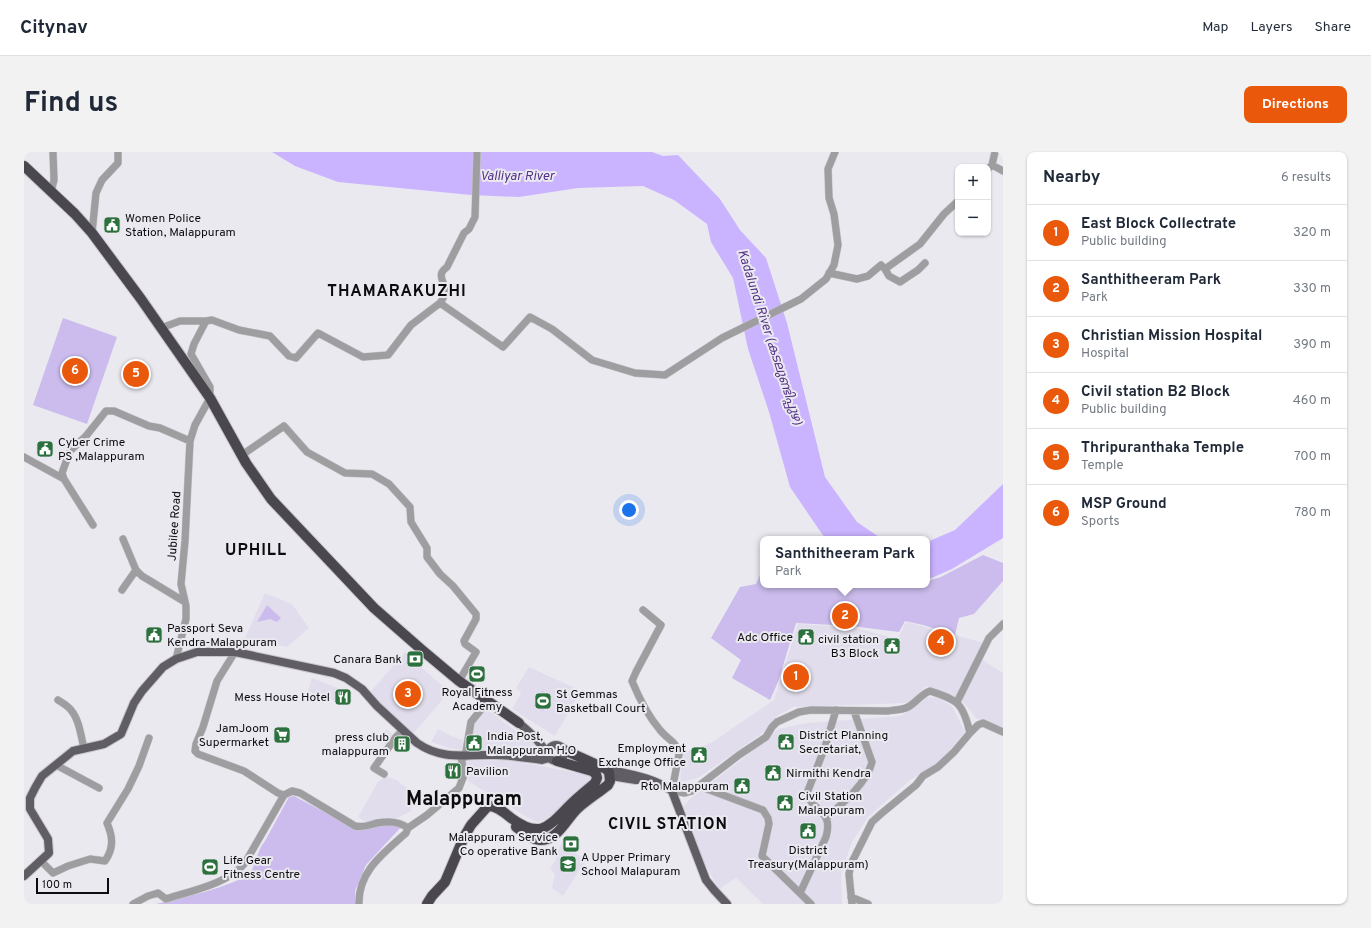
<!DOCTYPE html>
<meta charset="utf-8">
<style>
body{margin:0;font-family:Overpass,"Noto Sans Malayalam",sans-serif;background:#f2f2f3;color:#1f2937}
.controls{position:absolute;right:12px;top:12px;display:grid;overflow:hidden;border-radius:8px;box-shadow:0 1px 3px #0004}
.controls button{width:36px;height:36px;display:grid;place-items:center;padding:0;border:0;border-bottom:1px solid #e0e1e3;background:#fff;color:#1f2937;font:20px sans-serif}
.scale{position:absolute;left:12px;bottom:10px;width:73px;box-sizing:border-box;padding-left:4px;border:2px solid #0c0c0e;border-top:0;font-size:11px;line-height:14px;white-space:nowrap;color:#0c0c0e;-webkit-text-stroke:3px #ebe9f0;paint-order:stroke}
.you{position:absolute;left:605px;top:358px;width:14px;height:14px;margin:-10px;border:3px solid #fff;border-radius:50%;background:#1a73e8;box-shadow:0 0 0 6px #1a73e833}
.badge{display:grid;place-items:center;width:26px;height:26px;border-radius:50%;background:#ea580c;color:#fff;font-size:13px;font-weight:700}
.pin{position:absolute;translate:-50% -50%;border:2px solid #fff;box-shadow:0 1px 4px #0006}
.popup{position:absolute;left:736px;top:384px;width:170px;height:52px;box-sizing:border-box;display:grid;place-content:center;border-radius:8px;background:#fff;filter:drop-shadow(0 1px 3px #0005);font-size:13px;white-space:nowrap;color:#747a83}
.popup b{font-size:15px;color:#1f2937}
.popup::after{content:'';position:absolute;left:50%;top:100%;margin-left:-8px;border:8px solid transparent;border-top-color:#fff}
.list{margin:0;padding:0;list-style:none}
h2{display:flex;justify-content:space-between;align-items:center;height:52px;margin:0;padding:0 16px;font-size:17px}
h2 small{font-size:13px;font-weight:400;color:#747a83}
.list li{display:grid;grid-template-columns:26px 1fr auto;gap:12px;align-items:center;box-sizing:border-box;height:56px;padding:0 16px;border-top:1px solid #e0e1e3}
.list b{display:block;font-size:15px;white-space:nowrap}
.list p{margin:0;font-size:13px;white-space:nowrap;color:#747a83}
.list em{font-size:13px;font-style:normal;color:#747a83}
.map{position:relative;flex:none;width:979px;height:752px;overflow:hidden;border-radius:8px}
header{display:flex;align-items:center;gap:24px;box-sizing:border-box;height:56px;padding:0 20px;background:#fff;border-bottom:1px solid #e0e1e3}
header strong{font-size:19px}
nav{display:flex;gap:22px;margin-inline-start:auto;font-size:14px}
.intro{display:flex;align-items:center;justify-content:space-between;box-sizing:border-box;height:96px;padding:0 24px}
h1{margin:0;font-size:28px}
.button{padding:10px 18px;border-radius:8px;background:#ea580c;color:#fff;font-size:14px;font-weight:700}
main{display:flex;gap:24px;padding:0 24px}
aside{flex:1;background:#fff;border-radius:8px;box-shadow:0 1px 3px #0004}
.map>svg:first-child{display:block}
.built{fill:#e1ddec}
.green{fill:#cbbced}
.water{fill:#cbb4ff}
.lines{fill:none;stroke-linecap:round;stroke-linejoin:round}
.minor-casing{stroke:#c7c6cc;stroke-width:8}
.major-casing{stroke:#c7c6cc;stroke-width:10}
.highway-casing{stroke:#c7c6cc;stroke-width:12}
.minor{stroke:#9e9ea0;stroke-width:7}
.major{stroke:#605e64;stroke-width:8}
.highway{stroke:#4a484e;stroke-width:10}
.labels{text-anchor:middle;stroke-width:4;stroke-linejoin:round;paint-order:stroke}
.poi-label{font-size:12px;fill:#0c0c0e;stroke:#ebe9f0;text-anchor:start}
.street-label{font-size:12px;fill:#0c0c0e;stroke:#ebe9f0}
.water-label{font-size:13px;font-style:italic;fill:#533186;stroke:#ebe9f0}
.district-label{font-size:16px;font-weight:bold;letter-spacing:1px;fill:#0c0c0e;stroke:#ebe9f0}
.town-label{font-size:20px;font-weight:bold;fill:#0c0c0e;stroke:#ebe9f0}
</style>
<header>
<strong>Citynav</strong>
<nav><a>Map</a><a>Layers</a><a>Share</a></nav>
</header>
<div class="intro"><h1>Find us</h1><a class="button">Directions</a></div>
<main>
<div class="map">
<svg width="979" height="752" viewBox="0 0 979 752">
<rect width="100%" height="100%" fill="#ebe9f0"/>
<path class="built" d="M 241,441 L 268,452 L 285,476 L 263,495 L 221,486 Z
M 882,470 L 960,491 L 954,505 L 979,521 L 979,578 L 952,566 L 940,551 L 916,538 L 902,534 L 887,549 L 882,551 L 769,555 L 753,564 L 740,580 L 674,626 L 656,630 L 659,601 L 687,591 L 750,548 L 774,472 L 832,476 L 874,487 Z
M 381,500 L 425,540 L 389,582 L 343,544 Z
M 505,515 L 557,539 L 531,584 L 488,557 L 497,541 L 492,536 Z
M 288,526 L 322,539 L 320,546 L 313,543 L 311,549 L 284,539 Z
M 902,545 L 914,546 L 928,554 L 941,580 L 918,608 L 886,628 L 844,665 L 828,690 L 817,721 L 818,752 L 739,752 L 712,726 L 695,737 L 680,710 L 666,677 L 659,655 L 666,647 L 735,594 L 754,577 L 783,571 L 877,564 Z
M 460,555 L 515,596 L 515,603 L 483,597 L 444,598 L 450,568 Z
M 362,577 L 371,584 L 365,594 L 355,588 Z
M 414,577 L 427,584 L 439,588 L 438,598 L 425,596 L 407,590 Z
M 482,608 L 523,615 L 563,623 L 566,625 L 567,629 L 565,633 L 522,667 L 513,670 L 506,667 L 444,629 L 441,609 Z
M 361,624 L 373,628 L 377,632 L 391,641 L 387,659 L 367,669 L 345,672 L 334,665 L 354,630 Z
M 543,682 L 556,688 L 551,701 L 562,708 L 539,744 L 528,736 L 531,722 L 526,717 L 532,707 L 531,704 Z"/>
<path class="green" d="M 39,166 L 93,185 L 63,272 L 9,253 Z
M 959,403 L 979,411 L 979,429 L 950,462 L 935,466 L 931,483 L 899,473 L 881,469 L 875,480 L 827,474 L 772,471 L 754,530 L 746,548 L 708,526 L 717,508 L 687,486 L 716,435 L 732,432 L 739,417 L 739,433 L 903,433 L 903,429 L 917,425 Z
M 243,453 L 257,466 L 253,470 L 246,467 L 233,470 Z
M 518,539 L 527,544 L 519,559 L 510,554 Z
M 270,644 L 332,677 C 347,678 363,670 377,675 L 342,713 L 331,739 L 331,752 L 132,752 C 152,747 214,734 226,720 C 233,711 233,698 241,689 L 265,645 Z"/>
<path class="water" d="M 248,0 L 628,0 L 639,4 L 654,3 L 696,47 L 716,78 L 742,106 L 763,171 L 801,325 L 833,370 L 858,387 L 803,387 L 798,382 L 766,335 L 745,260 L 724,197 L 709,126 L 687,90 L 683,72 L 650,48 L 619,34 L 554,36 L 495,45 L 447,43 L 314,30 L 271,14 Z
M 979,332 L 979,386 L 928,417 L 903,428 L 903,390 L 931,378 Z"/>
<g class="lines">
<g class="minor-casing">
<path id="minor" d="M 968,13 L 971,0
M 964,17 L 968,13 L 979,19
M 27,40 L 30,28 L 29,0
M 68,81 L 72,41 L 78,28 L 94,11 L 94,0
M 861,117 L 865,124 L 876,130 L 894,118 L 901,111
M 805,121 L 833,127 L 844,124 L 857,113 L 861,117 L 896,92 L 920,62 L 934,49
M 416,151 C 419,147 421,143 421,138 C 420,128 412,123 423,115 L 440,81 L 445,77 L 451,65 L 453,0
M 137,176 L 156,169 L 182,169
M 218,303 L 260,274 L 283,300 L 321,321 L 348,322 L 365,332 L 386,355 L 387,370 L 403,396 L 403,405 L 416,422 L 429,434 L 452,462 L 452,467 L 440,489 L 441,492 L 452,500 L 435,529
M 0,305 L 40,327
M 69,373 L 40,327 L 38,321 L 46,299 L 62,284 L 82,259 L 90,259 L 125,274 L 136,276 L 166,289
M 99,387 L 112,418 L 118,424 L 161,450
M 98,438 L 112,418
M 619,458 L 637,473 L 612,520 L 608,529 C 615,546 624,564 636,578 C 643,587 653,590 655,602 L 648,639 L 661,641 L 668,639 L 715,603 L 742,585 L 748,575 L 753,570 L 775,560 L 787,558 L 864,559 C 870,558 878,558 884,555 C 892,551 897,542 906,539 C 934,548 939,551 946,581 L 930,600 L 914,615 L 899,624 L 892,633 L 858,661 L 848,670 L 827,712 L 825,722 L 828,752
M 211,500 L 193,529 L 179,575 L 172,592 L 171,599 L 174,602 L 220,619 L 254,641 L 260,643 L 268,639 L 276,641 L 331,674 C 340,676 345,673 353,671 C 364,669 375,669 384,676
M 152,507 L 162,467 L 162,454 L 157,432 L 161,389 L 166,289 L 171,273 L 186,246 L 186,235 L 167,202 L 170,192 L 182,169 L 188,168 L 215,178 L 246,184 L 265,204 L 272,206 L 294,181 L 339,205 L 364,203 L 387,173 L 416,151 L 479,195 L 506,165 L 528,177 L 568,208 L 611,221 L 641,223 L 698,186 L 777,147 L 802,127 L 810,113 L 814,93 L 810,62 L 805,46 L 804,17 L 811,0
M 34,548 C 37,550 41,552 44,555 C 55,564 57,584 60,597
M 933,550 L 965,486 L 979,472
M 946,581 L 954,573 L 959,571 L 979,580
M 441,605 L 447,570 L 464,549
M 32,613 L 75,636
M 360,622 L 350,616 L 372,585 L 379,578
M 675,634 L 739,658 L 744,666 L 745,672 L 738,704 L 787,752
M 802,666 C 818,652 843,631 848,610 L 830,559
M 17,709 L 29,721 L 44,714 L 66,707 L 81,709 C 90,696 89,685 83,671 L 104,637 L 115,614 L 125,586
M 776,741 L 802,685 C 810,657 788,661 783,641 L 801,595 L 812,558
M 827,745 L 844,752
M 109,752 L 124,744 L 134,741 L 142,747 C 166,739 204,732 221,711 L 260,643
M 335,752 C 334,719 360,701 382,681 L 384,676 L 403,663 L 435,636 L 440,623 L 437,604"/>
</g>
<g class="major-casing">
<path id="major" d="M 495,571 C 507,581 517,590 524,604
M524 601a8 8 0 1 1 16 0a8 8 0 1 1-16 0Z
M 582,617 C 604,622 629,625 648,639 L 682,728 L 690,738 L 703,752
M 587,624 L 612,628
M 0,724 L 25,701 L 24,687 L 6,657 L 6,646 L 11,636 L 18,624 L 49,599 L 80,592 L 97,582 L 110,551 L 118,539 L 139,515 L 152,507 L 173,500 L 211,500 L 310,521 L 322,526 L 338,537 L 353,554 L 393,591 C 419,609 443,602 471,603 C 487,603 503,606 518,608 L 525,606"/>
</g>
<g class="highway-casing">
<path id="highway" d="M 0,14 L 51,62 L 68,81 L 117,147 L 186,246 L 222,311 L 247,347 L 350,456 L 398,498 L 435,529 L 495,571
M 492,675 C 499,680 508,688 517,688 C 534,688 543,666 554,656 C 563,648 574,641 584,633 L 586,629 L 585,620 L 582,617 L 538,597
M 403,752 L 408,744 L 421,730 L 440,685 L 447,673 L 464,654 C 472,653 481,661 487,666 C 517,688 525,674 546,653 C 554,645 563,638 571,631 L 573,626 L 572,622 L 568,619 L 533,609"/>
</g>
<use href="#minor" class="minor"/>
<use href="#major" class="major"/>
<use href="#highway" class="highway"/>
</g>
<defs>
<g id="civic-square" transform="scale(0.9)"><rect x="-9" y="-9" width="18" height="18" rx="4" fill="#2c713d" stroke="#ebe9f0"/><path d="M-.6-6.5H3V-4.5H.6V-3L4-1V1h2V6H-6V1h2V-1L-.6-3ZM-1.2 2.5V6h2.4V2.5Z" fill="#fff"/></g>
<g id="bank-square" transform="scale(0.9)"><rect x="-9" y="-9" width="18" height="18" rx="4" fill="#2c713d" stroke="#ebe9f0"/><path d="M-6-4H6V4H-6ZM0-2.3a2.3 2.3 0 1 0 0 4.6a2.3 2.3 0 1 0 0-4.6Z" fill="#fff"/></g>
<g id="stadium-square" transform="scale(0.9)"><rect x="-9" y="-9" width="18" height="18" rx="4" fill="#2c713d" stroke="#ebe9f0"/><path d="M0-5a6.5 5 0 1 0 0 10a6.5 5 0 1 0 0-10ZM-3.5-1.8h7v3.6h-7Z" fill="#fff"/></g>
<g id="restaurant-square" transform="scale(0.9)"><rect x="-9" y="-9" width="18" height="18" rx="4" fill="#2c713d" stroke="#ebe9f0"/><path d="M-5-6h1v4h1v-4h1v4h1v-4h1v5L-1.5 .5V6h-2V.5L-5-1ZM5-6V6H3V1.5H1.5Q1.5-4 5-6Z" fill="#fff"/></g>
<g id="supermarket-square" transform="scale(0.9)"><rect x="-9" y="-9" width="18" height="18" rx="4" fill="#2c713d" stroke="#ebe9f0"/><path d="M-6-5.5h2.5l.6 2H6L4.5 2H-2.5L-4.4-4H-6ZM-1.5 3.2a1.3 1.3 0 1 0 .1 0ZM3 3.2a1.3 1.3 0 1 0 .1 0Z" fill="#fff"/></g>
<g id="building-square" transform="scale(0.9)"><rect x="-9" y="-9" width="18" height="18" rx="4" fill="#2c713d" stroke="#ebe9f0"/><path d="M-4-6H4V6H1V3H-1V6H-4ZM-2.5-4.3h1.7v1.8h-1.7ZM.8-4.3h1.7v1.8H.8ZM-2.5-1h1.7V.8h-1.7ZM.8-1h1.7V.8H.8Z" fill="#fff"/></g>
<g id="school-square" transform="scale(0.9)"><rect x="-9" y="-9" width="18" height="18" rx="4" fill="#2c713d" stroke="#ebe9f0"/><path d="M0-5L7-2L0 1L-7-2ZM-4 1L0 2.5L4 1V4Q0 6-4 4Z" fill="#fff"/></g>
</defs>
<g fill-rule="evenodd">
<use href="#civic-square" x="88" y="73"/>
<use href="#civic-square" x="21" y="297"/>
<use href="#civic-square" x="130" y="483"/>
<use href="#civic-square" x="782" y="485"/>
<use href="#civic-square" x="868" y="494"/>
<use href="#bank-square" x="391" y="507"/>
<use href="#stadium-square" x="453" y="522"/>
<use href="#restaurant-square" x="319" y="545"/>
<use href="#stadium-square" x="519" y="549"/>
<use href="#supermarket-square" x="258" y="583"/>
<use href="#civic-square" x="762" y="590"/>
<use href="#civic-square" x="450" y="591"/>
<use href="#building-square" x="378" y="592"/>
<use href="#civic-square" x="675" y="603"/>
<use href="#restaurant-square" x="429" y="619"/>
<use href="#civic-square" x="749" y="621"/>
<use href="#civic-square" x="718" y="634"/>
<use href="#civic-square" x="761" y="651"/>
<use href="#civic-square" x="784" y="679"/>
<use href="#bank-square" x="547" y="692"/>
<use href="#school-square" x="544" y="712"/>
<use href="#stadium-square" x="186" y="715"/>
</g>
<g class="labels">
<g class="poi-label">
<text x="101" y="70">Women Police<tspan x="101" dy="14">Station, Malappuram</tspan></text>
<text x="34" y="294">Cyber Crime<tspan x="34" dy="14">PS ,Malappuram</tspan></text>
<text x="143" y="480">Passport Seva<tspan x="143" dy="14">Kendra-Malappuram</tspan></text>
<text x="769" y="489" text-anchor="end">Adc Office</text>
<text x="855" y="491" text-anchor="end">civil station<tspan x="855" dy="14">B3 Block</tspan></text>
<text x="378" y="511" text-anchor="end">Canara Bank</text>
<text x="453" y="544" text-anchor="middle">Royal Fitness<tspan x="453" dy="14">Academy</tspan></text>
<text x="532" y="546">St Gemmas<tspan x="532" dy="14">Basketball Court</tspan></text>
<text x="306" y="549" text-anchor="end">Mess House Hotel</text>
<text x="245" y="580" text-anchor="end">JamJoom<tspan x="245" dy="14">Supermarket</tspan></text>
<text x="775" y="587">District Planning<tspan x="775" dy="14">Secretariat,</tspan></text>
<text x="463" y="588">India Post,<tspan x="463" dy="14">Malappuram H.O</tspan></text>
<text x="365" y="589" text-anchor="end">press club<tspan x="365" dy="14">malappuram</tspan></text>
<text x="662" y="600" text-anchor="end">Employment<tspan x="662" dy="14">Exchange Office</tspan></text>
<text x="442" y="623">Pavilion</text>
<text x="762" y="625">Nirmithi Kendra</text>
<text x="705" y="638" text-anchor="end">Rto Malappuram</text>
<text x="774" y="648">Civil Station<tspan x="774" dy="14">Malappuram</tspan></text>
<text x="534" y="689" text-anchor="end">Malappuram Service<tspan x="534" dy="14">Co operative Bank</tspan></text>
<text x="784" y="702" text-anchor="middle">District<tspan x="784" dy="14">Treasury(Malappuram)</tspan></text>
<text x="557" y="709">A Upper Primary<tspan x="557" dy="14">School Malapuram</tspan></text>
<text x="199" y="712">Life Gear<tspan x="199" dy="14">Fitness Centre</tspan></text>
</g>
<g class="street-label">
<text transform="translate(150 374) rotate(-86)" y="4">Jubilee Road</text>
</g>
<g class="water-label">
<text x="493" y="28">Valliyar River</text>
<text transform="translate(747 185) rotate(72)" y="5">Kadalundi River (കടലുണ്ടിപ്പുഴ)</text>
</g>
<g class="district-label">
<text x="373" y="144">THAMARAKUZHI</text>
<text x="232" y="403">UPHILL</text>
<text x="644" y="677">CIVIL STATION</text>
</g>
<g class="town-label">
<text x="440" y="653">Malappuram</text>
</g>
</g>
</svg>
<div class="controls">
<button>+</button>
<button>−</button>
</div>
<div class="scale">100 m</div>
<div class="you"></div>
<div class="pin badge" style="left:772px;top:525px">1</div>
<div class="pin badge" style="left:821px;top:464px">2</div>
<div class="popup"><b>Santhitheeram Park</b>Park</div>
<div class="pin badge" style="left:384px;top:542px">3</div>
<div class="pin badge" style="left:917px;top:490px">4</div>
<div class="pin badge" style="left:112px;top:222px">5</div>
<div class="pin badge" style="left:51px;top:219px">6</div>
</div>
<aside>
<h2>Nearby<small>6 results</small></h2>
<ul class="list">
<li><span class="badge">1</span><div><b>East Block Collectrate</b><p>Public building</p></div><em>320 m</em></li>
<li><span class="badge">2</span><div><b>Santhitheeram Park</b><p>Park</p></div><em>330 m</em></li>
<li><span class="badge">3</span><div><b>Christian Mission Hospital</b><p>Hospital</p></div><em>390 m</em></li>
<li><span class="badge">4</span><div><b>Civil station B2 Block</b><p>Public building</p></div><em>460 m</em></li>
<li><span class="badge">5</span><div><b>Thripuranthaka Temple</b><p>Temple</p></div><em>700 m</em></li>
<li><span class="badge">6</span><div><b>MSP Ground</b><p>Sports</p></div><em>780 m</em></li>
</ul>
</aside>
</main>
